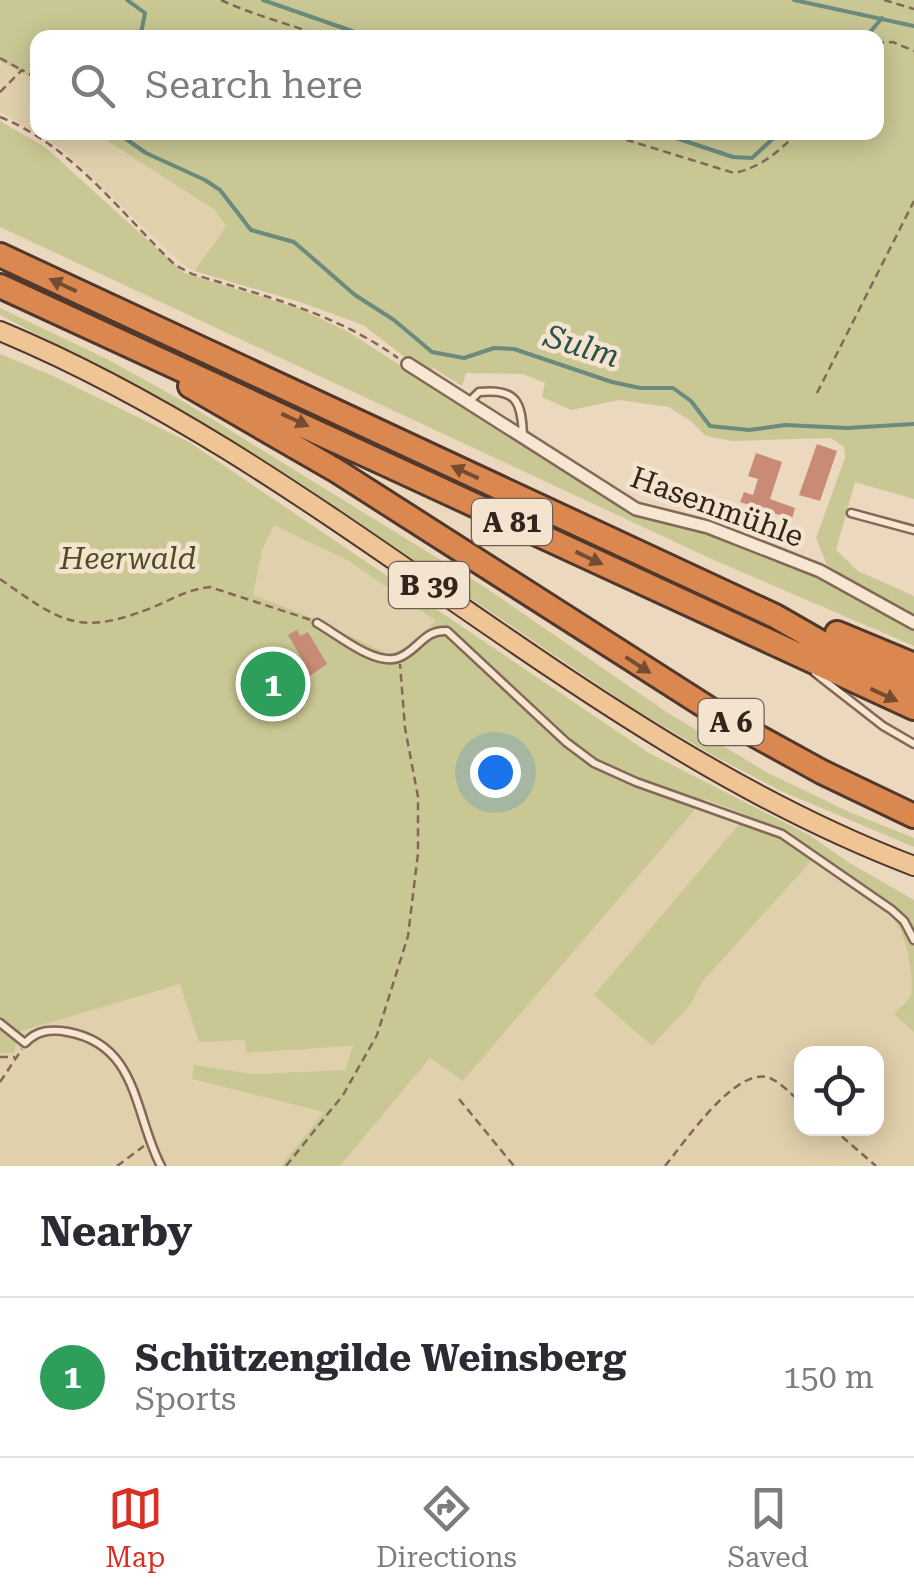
<!DOCTYPE html>
<meta charset="utf-8">
<style>
body{margin:0;font-family:"Roboto Serif",serif;background:#f2f2f3;color:#2b2b33}
.controls{position:absolute;right:30px;bottom:30px;display:grid;overflow:hidden;border-radius:20px;box-shadow:0 5px 25px #0003}
.controls button{width:90px;height:90px;display:grid;place-items:center;padding:0;border:0;border-bottom:2px solid #e1e1e2;background:#fff;color:#2b2b33;font:50px sans-serif}
.you{position:absolute;left:495px;top:772px;width:35px;height:35px;margin:-25px;border:8px solid #fff;border-radius:50%;background:#1a73e8;box-shadow:0 0 0 15px #1a73e833}
.badge{display:grid;place-items:center;width:65px;height:65px;border-radius:50%;background:#d93025;color:#fff;font-size:32px;font-weight:700}
.pin{position:absolute;translate:-50% -50%;border:5px solid #fff;box-shadow:0 2px 10px #0006}
.list{margin:0;padding:0;list-style:none}
h2{display:flex;justify-content:space-between;align-items:center;height:130px;margin:0;padding:0 40px;font-size:42px}
h2 small{font-size:32px;font-weight:400;color:#7c7c81}
.list li{display:grid;grid-template-columns:65px 1fr auto;gap:30px;align-items:center;box-sizing:border-box;height:160px;padding:0 40px;border-top:2px solid #e1e1e2}
.list b{display:block;font-size:38px;white-space:nowrap}
.list p{margin:0;font-size:32px;white-space:nowrap;color:#7c7c81}
.list em{font-size:32px;font-style:normal;color:#7c7c81}
.icon{flex:none;width:55px;height:55px;fill:none;stroke:currentColor;stroke-width:2;stroke-linecap:round;stroke-linejoin:round}
.map{position:relative;flex:none;width:914px;height:1166px;overflow:hidden}
.search{position:absolute;background:#fff;box-shadow:0 5px 25px #0003;left:30px;right:30px;top:30px;height:110px;display:flex;align-items:center;gap:25px;box-sizing:border-box;padding:0 35px;border-radius:20px;color:#7c7c81;font-size:38px}
.sheet{height:290px;background:#fff}
nav{display:flex;justify-content:space-around;align-items:center;box-sizing:border-box;height:140px;border-top:2px solid #e1e1e2;background:#fff;font-size:28px;color:#7c7c81}
nav a{display:grid;justify-items:center;gap:5px}
nav .on{color:#d93025}
.map>svg:first-child{display:block}
.farmland{fill:#e1d0ac;fill-rule:evenodd}
.green{fill:#c9c793;fill-rule:evenodd}
.lines{fill:none;stroke-linecap:round;stroke-linejoin:round}
.stream{stroke:#6a8b7d;stroke-width:4}
.building{fill:#c98b75}
.lane-casing{stroke:#836858;stroke-width:11}
.street-casing{stroke:#836858;stroke-width:16}
.primary-casing{stroke:#51382c;stroke-width:22}
.highway-casing{stroke:#51382c;stroke-width:28}
.path{stroke:#836858;stroke-width:2.5;stroke-dasharray:8 5;stroke-linecap:butt}
.lane{stroke:#f7e6d1;stroke-width:6}
.street{stroke:#f7e6d1;stroke-width:11}
.primary{stroke:#efc596;stroke-width:18}
.highway{stroke:#da8850;stroke-width:22}
.oneway{fill:#764c31}
.labels{text-anchor:middle;stroke-width:9;stroke-linejoin:round;paint-order:stroke}
.shield{fill:#f4e3ce;stroke:#6d5d51;stroke-width:2.5}
.shield-label{font-size:28px;font-weight:bold;fill:#33241c}
.street-label{font-size:30px;fill:#33241c;stroke:#f4e3ce}
.park-label{font-size:30px;font-style:italic;fill:#4b4f23;stroke:#f4e3ce}
.water-label{font-size:32px;font-style:italic;fill:#2c534a;stroke:#f4e3ce}
</style>
<div class="map">
<svg width="914" height="1166" viewBox="0 0 914 1166">
<rect width="100%" height="100%" fill="#ecd7bf"/>
<path class="farmland" d="M 0,61 L 37,81 L 38,132 L 104,133 L 107,140 L 215,210 L 226,227 L 194,271 L 182,264 L 63,150 L 0,112 Z
M 274,524 L 349,561 L 437,621 L 405,648 L 388,654 L 310,617 L 252,595 L 262,550 Z
M 697,807 L 741,824 L 595,995 L 653,1045 L 691,1004 L 703,981 L 812,859 L 891,916 L 901,926 L 909,947 L 914,972 L 913,993 L 894,1014 L 914,1032 L 914,1166 L 340,1166 L 430,1058 L 464,1080 ZM 802,1054 L 876,1054 L 876,1128 L 802,1128 Z
M 180,984 L 246,1039 L 247,1053 L 354,1046 L 346,1070 L 252,1074 L 194,1066 L 193,1080 L 325,1112 L 281,1166 L 0,1166 L 0,1053 L 14,1053 L 18,1032 Z"/>
<path class="green" d="M 0,0 L 914,0 L 914,499 L 855,482 L 836,550 L 858,571 L 914,596 L 914,616 L 856,586 L 827,565 L 816,538 L 845,458 L 844,447 L 831,438 L 732,441 L 706,436 L 692,422 L 669,407 L 619,400 L 571,410 L 542,397 L 545,383 L 523,374 L 466,373 L 462,386 L 433,368 L 427,374 L 363,325 L 300,302 L 194,271 L 226,227 L 215,210 L 106,140 L 104,133 L 876,132 L 876,38 L 38,38 L 37,81 L 0,61 Z
M 0,121 L 45,147 L 184,273 L 298,308 L 347,331 L 616,505 L 668,523 L 709,532 L 817,574 L 914,631 L 914,646 L 716,561 L 0,227 Z
M 0,308 L 107,359 L 179,399 L 483,586 L 668,713 L 768,773 L 847,811 L 914,838 L 914,847 L 781,791 L 714,756 L 634,709 L 294,479 L 171,404 L 0,315 Z
M 0,354 L 51,375 L 189,442 L 649,753 L 811,836 L 848,862 L 914,900 L 914,1032 L 894,1014 C 899,1008 907,1002 911,995 C 914,973 907,933 891,916 L 812,860 L 703,981 L 691,1004 L 652,1046 L 594,995 L 747,815 L 704,799 L 463,1081 L 430,1058 L 340,1166 L 281,1166 L 324,1112 L 192,1079 L 194,1065 L 252,1074 L 345,1070 L 353,1046 L 246,1053 L 245,1040 L 199,1042 L 180,984 L 18,1032 L 14,1053 L 0,1053 ZM 274,525 L 349,561 L 436,621 L 405,648 L 388,654 L 310,617 L 253,595 L 262,550 Z"/>
<g class="lines">
<path class="stream" d="M 127,0 L 145,13 L 140,38
M 263,0 L 372,38
M 794,0 L 914,26
M 865,38 L 882,18
M 116,132 L 146,153 L 205,180 L 220,190 L 251,230 L 294,242 L 355,295 L 394,320 L 432,352 L 464,358 L 494,348 L 514,349 L 612,382 L 640,388 L 673,388 L 691,401 L 710,426 L 749,430 L 785,425 L 847,428 L 914,424
M 658,132 L 733,157 L 752,158 L 780,132"/>
</g>
<path class="building" d="M 817,444 L 837,451 L 820,501 L 799,495 Z
M 756,453 L 782,462 L 770,499 L 795,508 L 792,519 L 740,502 L 744,492 L 753,495 L 758,479 L 748,476 Z
M 297,630 L 300,636 L 308,632 L 327,664 L 293,688 L 285,675 L 305,664 L 288,635 Z"/>
<g class="lines">
<g class="lane-casing">
<path id="lane" d="M 470,401 L 479,392 C 517,388 522,402 523,438
M 851,513 L 914,530
M 317,623 C 337,634 374,666 398,658 C 418,651 424,629 447,631 L 566,742 L 594,763 L 636,782 L 782,834 L 892,910 L 904,921 L 914,940
M 815,673 L 883,726 L 914,744
M 0,1023 L 25,1043 C 37,1030 51,1029 68,1032 C 139,1045 134,1115 161,1166"/>
</g>
<g class="street-casing">
<path id="street" d="M 408,364 L 636,509 L 708,527 L 820,571 L 914,623"/>
</g>
<g class="primary-casing">
<path id="primary" d="M 0,331 C 329,468 580,739 914,866"/>
</g>
<g class="highway-casing">
<path id="highway" d="M 0,255 L 775,616 L 822,643 L 914,686
M 0,286 L 914,708
M 190,386 L 337,471 L 722,717 L 822,772 L 914,816
M 837,633 L 914,665"/>
</g>
<path class="path" d="M 221,0 C 255,16 291,24 326,38
M 884,0 L 914,9
M 876,43 L 893,42 L 914,51
M 0,58 L 20,69
M 0,92 L 22,70 L 38,79
M 0,117 C 71,145 121,213 175,265 L 192,274 C 265,296 335,313 398,358
M 601,132 L 734,173 C 762,167 778,152 798,132
M 817,393 L 914,201
M 0,579 C 60,621 78,637 151,608 C 171,600 188,589 210,587 L 311,620
M 0,1057 L 15,1057
M 0,1082 L 22,1049
M 459,1099 L 514,1166
M 832,1128 L 876,1166
M 117,1166 L 144,1146
M 286,1166 L 343,1095 L 377,1035 L 408,936 L 418,853 L 418,797 L 405,728 L 400,664
M 665,1166 C 685,1142 736,1065 770,1078 C 781,1083 792,1095 802,1103"/>
<use href="#lane" class="lane"/>
<use href="#street" class="street"/>
<use href="#primary" class="primary"/>
<use href="#highway" class="highway"/>
</g>
<defs><path id="oneway-solid" d="M-6-.8H1V-3.2L6.5 0L1 3.2V.8H-6Z" transform="scale(2.5)"/></defs>
<g class="oneway">
<use href="#oneway-solid" transform="translate(63 285) rotate(-155)"/>
<use href="#oneway-solid" transform="translate(295 420) rotate(25)"/>
<use href="#oneway-solid" transform="translate(465 472) rotate(-155)"/>
<use href="#oneway-solid" transform="translate(589 558) rotate(25)"/>
<use href="#oneway-solid" transform="translate(638 665) rotate(33)"/>
<use href="#oneway-solid" transform="translate(884 695) rotate(25)"/>
</g>
<g class="labels">
<g class="shield">
<rect x="472" y="499" width="80" height="46" rx="8"/>
<rect x="389" y="562" width="80" height="46" rx="8"/>
<rect x="698.5" y="699" width="65" height="46" rx="8"/>
</g>
<g class="shield-label">
<text x="512" y="532">A 81</text>
<text x="429" y="595">B 39</text>
<text x="731" y="732">A 6</text>
</g>
<g class="street-label">
<text transform="translate(717 507) rotate(20)" y="10">Hasenmühle</text>
</g>
<g class="park-label">
<text x="128" y="569">Heerwald</text>
</g>
<g class="water-label">
<text transform="translate(582 346) rotate(17)" y="11">Sulm</text>
</g>
</g>
</svg>
<div class="controls">
<button><svg class="icon" aria-label="locate" viewBox="0 0 24 24"><circle cx="12" cy="12" r="6"/><path d="M12 2v4M12 18v4M2 12h4M18 12h4"/></svg></button>
</div>
<div class="you"></div>
<div class="pin badge" style="left:273px;top:684px;background:#2e9e5b">1</div>
<div class="search"><svg class="icon" aria-label="search" viewBox="0 0 24 24"><circle cx="10" cy="10" r="6"/><path d="M15 15l6 6"/></svg>Search here</div>
</div>
<section class="sheet">
<h2>Nearby<small></small></h2>
<ul class="list">
<li><span class="badge" style="background:#2e9e5b">1</span><div><b>Schützengilde Weinsberg</b><p>Sports</p></div><em>150 m</em></li>
</ul>
</section>
<nav>
<a class="on"><svg class="icon" aria-label="map" viewBox="0 0 24 24"><path d="M3 6l6-2 6 2 6-2v14l-6 2-6-2-6 2zM9 4v14M15 6v14"/></svg>Map</a>
<a><svg class="icon" aria-label="directions" viewBox="0 0 24 24"><path d="M12 3l9 9-9 9-9-9zM9 14v-3h6M13 9l2 2-2 2"/></svg>Directions</a>
<a><svg class="icon" aria-label="saved" viewBox="0 0 24 24"><path d="M7 4h10v16l-5-4-5 4z"/></svg>Saved</a>
</nav>
